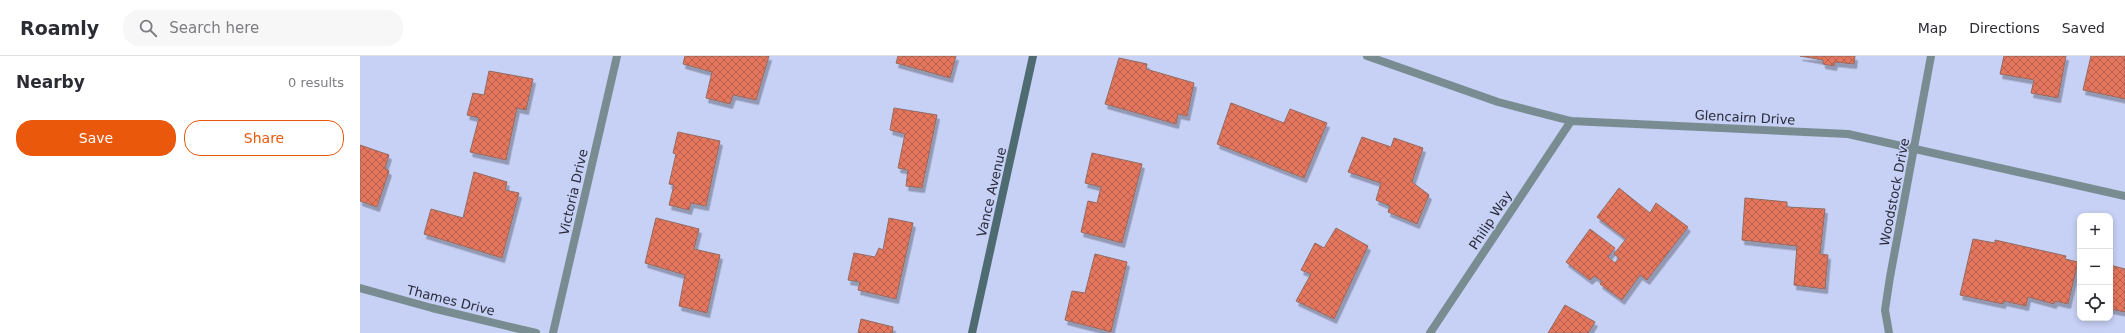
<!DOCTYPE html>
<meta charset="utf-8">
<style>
body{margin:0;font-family:"DejaVu Sans",sans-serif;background:#f7f7f7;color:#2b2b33}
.controls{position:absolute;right:12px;bottom:12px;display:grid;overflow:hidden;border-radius:8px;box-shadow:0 2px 6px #0003}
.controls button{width:36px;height:36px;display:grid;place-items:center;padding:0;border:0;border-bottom:1px solid #e1e1e2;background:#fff;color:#2b2b33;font:20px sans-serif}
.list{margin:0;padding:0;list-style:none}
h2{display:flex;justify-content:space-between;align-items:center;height:52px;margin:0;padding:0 16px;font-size:17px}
h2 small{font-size:13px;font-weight:400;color:#7c7c81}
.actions{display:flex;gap:8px;padding:12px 16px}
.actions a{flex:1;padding:9px 0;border:1px solid #ea580c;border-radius:16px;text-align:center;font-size:14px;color:#ea580c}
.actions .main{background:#ea580c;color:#fff}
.icon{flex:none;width:22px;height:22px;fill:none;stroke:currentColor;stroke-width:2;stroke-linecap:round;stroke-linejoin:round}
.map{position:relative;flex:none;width:1765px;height:277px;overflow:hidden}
header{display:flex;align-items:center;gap:24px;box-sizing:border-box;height:56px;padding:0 20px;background:#fff;border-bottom:1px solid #e1e1e2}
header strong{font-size:19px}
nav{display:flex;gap:22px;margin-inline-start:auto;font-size:14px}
.search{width:280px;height:36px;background:#f7f7f7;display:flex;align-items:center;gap:10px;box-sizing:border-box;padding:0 14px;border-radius:16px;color:#7c7c81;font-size:15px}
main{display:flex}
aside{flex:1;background:#fff}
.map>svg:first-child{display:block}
.building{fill:url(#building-cross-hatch);stroke:#926b62;filter:url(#shadow)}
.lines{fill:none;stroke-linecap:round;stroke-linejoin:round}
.street{stroke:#798c91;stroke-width:8}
.secondary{stroke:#4e6b72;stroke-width:8}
.labels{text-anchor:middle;stroke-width:3;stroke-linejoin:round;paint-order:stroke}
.street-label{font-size:13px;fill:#272a38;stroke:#c7d0f5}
</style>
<header>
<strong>Roamly</strong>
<div class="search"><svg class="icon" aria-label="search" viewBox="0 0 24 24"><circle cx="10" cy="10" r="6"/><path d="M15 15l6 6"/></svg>Search here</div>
<nav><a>Map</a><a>Directions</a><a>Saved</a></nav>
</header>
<main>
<aside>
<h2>Nearby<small>0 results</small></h2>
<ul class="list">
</ul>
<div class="actions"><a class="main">Save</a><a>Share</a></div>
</aside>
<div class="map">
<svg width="1765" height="277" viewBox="0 0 1765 277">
<defs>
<pattern id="building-cross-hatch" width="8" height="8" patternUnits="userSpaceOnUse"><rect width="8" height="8" fill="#e3765d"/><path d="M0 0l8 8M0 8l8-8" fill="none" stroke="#b8614e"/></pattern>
<filter id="shadow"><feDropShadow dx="2.5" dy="4.5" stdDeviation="0" flood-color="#0004"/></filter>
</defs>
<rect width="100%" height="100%" fill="#c7d0f5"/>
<path class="building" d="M 325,0 L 409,0 L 396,44 L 373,39 L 370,48 L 346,42 L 352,16 L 323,8 Z
M 538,0 L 596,0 L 590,22 L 536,7 Z
M 1440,0 L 1495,0 L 1494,8 L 1475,6 L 1474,10 L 1463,8 L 1463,4 Z
M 1644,0 L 1706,0 L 1698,42 L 1671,37 L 1674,24 L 1640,18 Z
M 1731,0 L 1765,0 L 1765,43 L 1723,34 Z
M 759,2 L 787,8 L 786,13 L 834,27 L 827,60 L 818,58 L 816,68 L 745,48 Z
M 129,15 L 173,23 L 166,54 L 157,52 L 146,104 L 110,96 L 119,62 L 107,59 L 113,37 L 124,39 Z
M 871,47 L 924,67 L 930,53 L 967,67 L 944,122 L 857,88 Z
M 534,52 L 577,59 L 562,132 L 546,130 L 548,114 L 538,112 L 545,78 L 530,74 Z
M 318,76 L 360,85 L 346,150 L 331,147 L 329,154 L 309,149 L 314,129 L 309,128 L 316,98 L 313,97 Z
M 1002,81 L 1031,91 L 1034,82 L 1063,92 L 1052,126 L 1069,139 L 1057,168 L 1028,156 L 1030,150 L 1016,144 L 1021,127 L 988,116 Z
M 0,89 L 29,99 L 25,112 L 29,115 L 17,151 L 0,145 Z
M 732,97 L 782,108 L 762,187 L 721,176 L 728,145 L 737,147 L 741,131 L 725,127 Z
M 114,116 L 147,126 L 145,134 L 159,137 L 142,202 L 64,178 L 71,153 L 103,162 Z
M 1259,132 L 1290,157 L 1296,147 L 1328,171 L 1287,224 L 1280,219 L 1262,244 L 1240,228 L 1242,225 L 1234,220 L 1230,224 L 1206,206 L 1230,173 L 1255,192 L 1248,201 L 1255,207 L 1259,202 L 1254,198 L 1266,183 L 1237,161 Z
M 1385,142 L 1427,146 L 1427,151 L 1465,153 L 1460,198 L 1468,199 L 1465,233 L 1434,229 L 1437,190 L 1382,184 Z
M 296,162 L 339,173 L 334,193 L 360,199 L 347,257 L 319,250 L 325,219 L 285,207 Z
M 529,162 L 553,167 L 536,243 L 498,234 L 500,226 L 488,224 L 494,197 L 515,201 L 519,192 L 523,194 Z
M 976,172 L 1008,190 L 974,263 L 936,245 L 951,218 L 941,214 L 955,187 L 964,192 Z
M 1613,183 L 1635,187 L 1635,184 L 1706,200 L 1705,203 L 1718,206 L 1708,248 L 1695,245 L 1694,248 L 1668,241 L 1666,250 L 1644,245 L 1643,248 L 1600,239 Z
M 735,198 L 767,206 L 751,276 L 705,264 L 712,235 L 725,237 Z
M 1750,209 L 1765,213 L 1765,256 L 1750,253 Z
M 1205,249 L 1235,266 L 1228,277 L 1188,277 Z
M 501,263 L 533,271 L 532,277 L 498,277 Z"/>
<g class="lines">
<path class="street" d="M 1007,0 L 1138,46 L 1211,65 L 1488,78 L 1765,140
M 0,232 L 72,252 L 176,277
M 193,277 L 257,0
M 1070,277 L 1211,65
M 1529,277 L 1525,254 L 1530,221 L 1571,0"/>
<path class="secondary" d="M 612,277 L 673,0"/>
</g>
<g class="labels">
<g class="street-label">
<text transform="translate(1385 61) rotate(3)" y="5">Glencairn Drive</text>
<text transform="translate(213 136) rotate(-77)" y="5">Victoria Drive</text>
<text transform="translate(631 136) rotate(-77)" y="5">Vance Avenue</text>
<text transform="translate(1534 136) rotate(-79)" y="5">Woodstock Drive</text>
<text transform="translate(1130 164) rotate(-57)" y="5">Philip Way</text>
<text transform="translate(91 244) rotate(14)" y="5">Thames Drive</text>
</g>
</g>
</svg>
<div class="controls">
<button>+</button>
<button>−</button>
<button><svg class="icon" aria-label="locate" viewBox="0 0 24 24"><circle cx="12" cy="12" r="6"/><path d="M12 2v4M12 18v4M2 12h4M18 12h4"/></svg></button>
</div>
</div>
</main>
